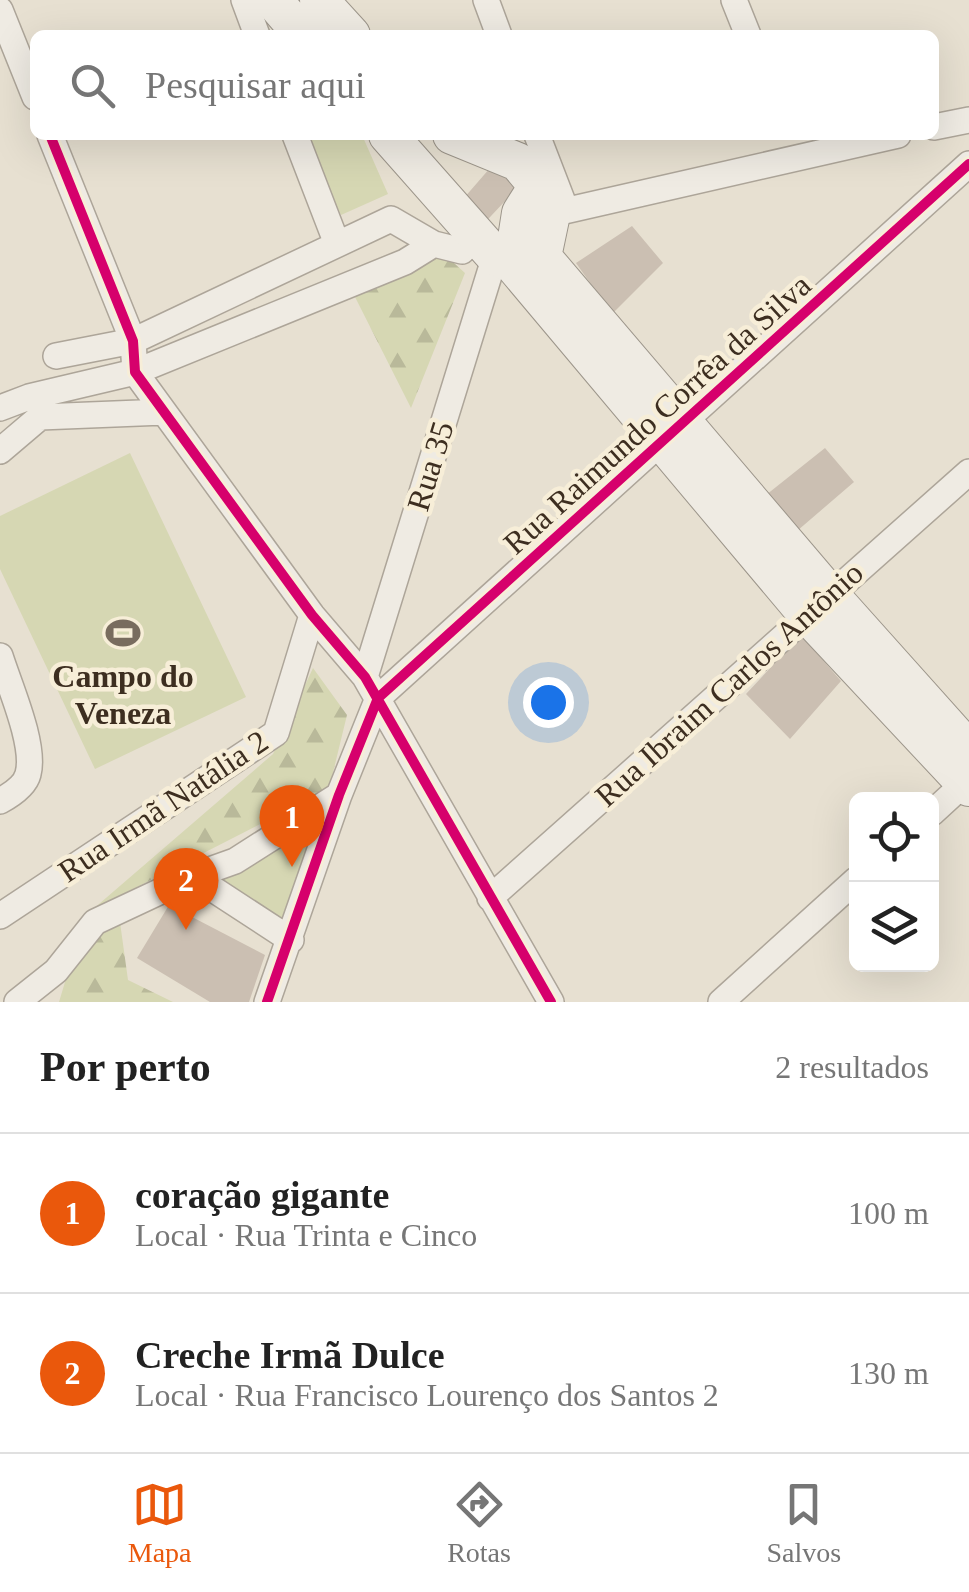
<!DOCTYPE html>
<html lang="pt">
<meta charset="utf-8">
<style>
body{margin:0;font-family:Georgia,serif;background:#f2f2f2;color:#222}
.controls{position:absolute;right:30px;bottom:30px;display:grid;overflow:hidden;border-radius:15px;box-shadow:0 10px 40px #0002}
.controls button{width:90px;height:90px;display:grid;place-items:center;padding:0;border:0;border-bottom:2px solid #e0e0e0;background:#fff;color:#222;font:50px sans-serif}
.you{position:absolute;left:548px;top:702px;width:35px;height:35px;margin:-25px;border:8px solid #fff;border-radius:50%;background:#1a73e8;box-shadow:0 0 0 15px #1a73e833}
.badge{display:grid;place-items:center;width:65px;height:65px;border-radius:50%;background:#ea580c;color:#fff;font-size:32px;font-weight:700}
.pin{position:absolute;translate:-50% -82px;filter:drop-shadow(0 2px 5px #0008)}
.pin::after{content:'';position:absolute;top:52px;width:35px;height:30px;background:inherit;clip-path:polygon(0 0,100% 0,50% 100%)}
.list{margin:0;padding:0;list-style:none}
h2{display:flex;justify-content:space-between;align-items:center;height:130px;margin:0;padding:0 40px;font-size:42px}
h2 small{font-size:32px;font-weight:400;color:#767676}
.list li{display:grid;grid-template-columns:65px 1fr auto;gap:30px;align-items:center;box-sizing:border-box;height:160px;padding:0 40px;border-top:2px solid #e0e0e0}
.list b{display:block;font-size:38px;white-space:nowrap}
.list p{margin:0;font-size:32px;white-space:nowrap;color:#767676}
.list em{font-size:32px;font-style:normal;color:#767676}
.icon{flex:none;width:55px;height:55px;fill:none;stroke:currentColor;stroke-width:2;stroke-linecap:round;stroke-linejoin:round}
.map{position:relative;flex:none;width:969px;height:1002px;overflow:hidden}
.search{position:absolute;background:#fff;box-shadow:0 10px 40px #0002;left:30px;right:30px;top:30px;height:110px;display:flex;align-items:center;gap:25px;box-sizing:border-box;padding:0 35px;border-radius:15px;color:#767676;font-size:38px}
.sheet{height:450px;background:#fff}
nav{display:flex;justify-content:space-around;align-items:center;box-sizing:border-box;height:140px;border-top:2px solid #e0e0e0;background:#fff;font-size:28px;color:#767676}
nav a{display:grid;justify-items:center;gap:5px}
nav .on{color:#ea580c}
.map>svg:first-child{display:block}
.forest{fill:url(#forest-firs)}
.park{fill:#d6d7b3}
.building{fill:#cbbfb2}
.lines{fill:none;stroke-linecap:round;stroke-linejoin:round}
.street-casing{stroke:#ada599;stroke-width:28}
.secondary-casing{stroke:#9c958a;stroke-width:40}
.street{stroke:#efebe3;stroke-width:25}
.secondary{stroke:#efebe3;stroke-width:38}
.cycleway-casing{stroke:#f7eed8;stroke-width:16}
.cycleway{stroke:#d6006c;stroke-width:10}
.labels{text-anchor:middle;stroke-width:9;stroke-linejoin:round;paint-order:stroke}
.street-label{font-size:32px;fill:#3d2e20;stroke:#f7eed8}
.poi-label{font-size:32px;font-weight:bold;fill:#3d2e20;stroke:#f7eed8}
</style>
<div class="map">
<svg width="969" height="1002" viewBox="0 0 969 1002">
<defs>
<pattern id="forest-firs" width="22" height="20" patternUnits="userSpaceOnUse" patternTransform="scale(2.5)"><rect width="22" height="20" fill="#d6d7b3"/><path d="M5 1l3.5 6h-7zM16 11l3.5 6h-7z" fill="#b9b99a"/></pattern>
</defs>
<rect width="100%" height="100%" fill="#e7e0d1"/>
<path class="forest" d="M 444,254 L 465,273 L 411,408 L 354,295 Z
M 313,668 L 347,715 L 329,789 L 92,910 L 273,754 Z
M 119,915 L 128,980 L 173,1002 L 59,1002 L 71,962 Z"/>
<path class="park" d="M 304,135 L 362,135 L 388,194 L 341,215 Z
M 130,453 L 246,697 L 95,769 L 0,569 L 0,516 Z
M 323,816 L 278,927 L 221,881 Z"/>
<path class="building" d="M 497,160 L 520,185 L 476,232 L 457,206 Z
M 632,226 L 663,263 L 612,314 L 576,263 Z
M 825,448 L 854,482 L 797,531 L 766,495 Z
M 801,635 L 841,681 L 790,739 L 746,694 Z
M 169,905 L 265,955 L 249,1002 L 210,1002 L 137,958 Z"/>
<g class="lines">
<g class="street-casing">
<path id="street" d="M 244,0 L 257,35
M 486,0 L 499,35
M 734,0 L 748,35
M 0,10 L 35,97
M 934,127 L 969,120
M 50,135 L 133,341 L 135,372 L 312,615 L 365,677 L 551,1002
M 295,135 L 337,244
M 537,135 L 564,205
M 551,214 L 898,135
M 56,356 L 133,341 L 391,219 L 434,244
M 0,408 L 29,397 L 135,372 L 405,262 L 434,244 L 462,251 L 476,238
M 0,451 L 40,417 L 164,412
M 0,656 C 9,685 36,745 28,774 C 25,786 11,795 0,801
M 365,677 L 495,256
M 932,813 L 969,779
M 193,876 L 291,940
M 490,898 L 969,472
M 0,916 L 276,733 L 312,615
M 17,1002 L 56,971 L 95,922 L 193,876 L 235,861 L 339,795
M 267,1002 L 339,795 L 378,698 L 969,164
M 721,1002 L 856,880"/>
</g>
<g class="secondary-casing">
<path id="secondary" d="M 273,0 L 303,35
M 319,0 L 351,35
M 388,135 L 495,256 L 513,264 L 542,257 L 551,214 L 538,186 L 518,162 L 452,135
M 538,186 L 521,213 L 513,264 L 807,614 L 969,787
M 542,257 L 829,594 L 964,745"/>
</g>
<use href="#street" class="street"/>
<use href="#secondary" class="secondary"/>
<g class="cycleway-casing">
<path id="cycleway" d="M 50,135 L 133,341 L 135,372 L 312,615 L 365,677 L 551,1002
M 267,1002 L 339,795 L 378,698 L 969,164"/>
</g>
<use href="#cycleway" class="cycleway"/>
</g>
<defs>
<g id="stadium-bare" transform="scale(2.7)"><path d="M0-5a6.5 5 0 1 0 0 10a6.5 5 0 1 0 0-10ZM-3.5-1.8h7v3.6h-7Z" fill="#786c5e" stroke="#f7eed8" stroke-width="2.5" paint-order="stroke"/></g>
</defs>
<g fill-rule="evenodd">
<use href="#stadium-bare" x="123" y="633"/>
</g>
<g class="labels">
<g class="street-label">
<text transform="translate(657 414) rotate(-42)" y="11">Rua Raimundo Corrêa da Silva</text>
<text transform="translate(430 466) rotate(-73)" y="11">Rua 35</text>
<text transform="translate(729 684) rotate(-42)" y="11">Rua Ibraim Carlos Antônio</text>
<text transform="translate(163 806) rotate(-34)" y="11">Rua Irmã Natália 2</text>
</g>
<g class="poi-label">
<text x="123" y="687">Campo do<tspan x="123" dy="37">Veneza</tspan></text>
</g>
</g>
</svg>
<div class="controls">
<button><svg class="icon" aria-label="locate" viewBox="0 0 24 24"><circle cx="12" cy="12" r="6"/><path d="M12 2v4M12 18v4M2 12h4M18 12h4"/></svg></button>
<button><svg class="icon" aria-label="layers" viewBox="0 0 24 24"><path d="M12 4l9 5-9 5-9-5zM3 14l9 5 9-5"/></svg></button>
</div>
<div class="you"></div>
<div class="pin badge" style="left:292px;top:867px">1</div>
<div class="pin badge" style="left:186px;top:930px">2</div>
<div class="search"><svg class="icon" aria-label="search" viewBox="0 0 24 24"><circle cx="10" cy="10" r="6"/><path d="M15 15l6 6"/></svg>Pesquisar aqui</div>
</div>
<section class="sheet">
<h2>Por perto<small>2 resultados</small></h2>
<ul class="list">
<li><span class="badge">1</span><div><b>coração gigante</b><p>Local · Rua Trinta e Cinco</p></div><em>100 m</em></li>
<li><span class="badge">2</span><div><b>Creche Irmã Dulce</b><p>Local · Rua Francisco Lourenço dos Santos 2</p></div><em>130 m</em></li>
</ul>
</section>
<nav>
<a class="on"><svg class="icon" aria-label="map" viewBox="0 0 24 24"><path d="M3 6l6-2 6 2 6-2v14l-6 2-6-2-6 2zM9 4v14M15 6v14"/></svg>Mapa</a>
<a><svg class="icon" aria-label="directions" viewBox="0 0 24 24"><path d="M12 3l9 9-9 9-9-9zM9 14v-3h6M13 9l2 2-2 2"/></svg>Rotas</a>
<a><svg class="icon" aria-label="saved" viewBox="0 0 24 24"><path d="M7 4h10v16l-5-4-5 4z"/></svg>Salvos</a>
</nav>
